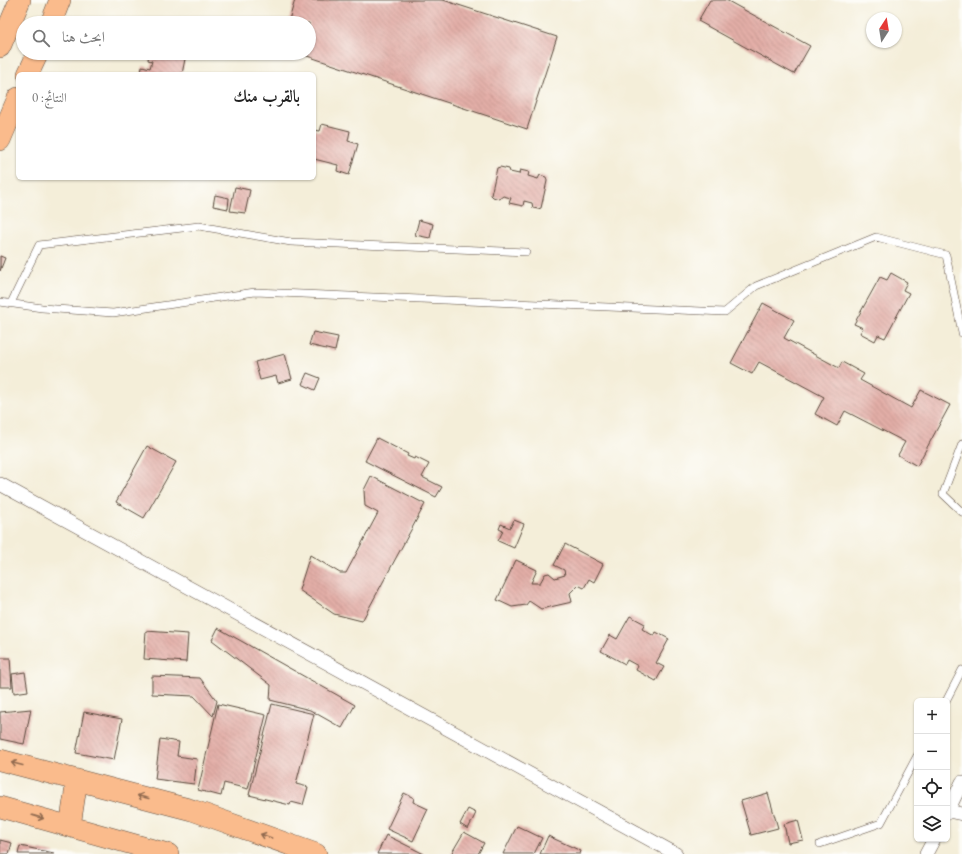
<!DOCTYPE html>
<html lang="ar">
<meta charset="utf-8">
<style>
body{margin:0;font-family:"EB Garamond",Amiri,serif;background:#f6f6f6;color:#222;direction:rtl}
.controls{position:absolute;right:12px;bottom:12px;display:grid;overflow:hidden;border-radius:6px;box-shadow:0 1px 3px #0004}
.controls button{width:36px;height:36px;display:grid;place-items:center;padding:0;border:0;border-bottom:1px solid #e0e0e0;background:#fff;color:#222;font:20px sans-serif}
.compass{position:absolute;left:866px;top:12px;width:36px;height:36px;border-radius:50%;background:#fff;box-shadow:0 1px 3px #0004;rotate:12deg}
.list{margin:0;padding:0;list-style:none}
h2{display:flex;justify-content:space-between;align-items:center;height:52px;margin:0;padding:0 16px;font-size:17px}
h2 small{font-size:13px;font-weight:400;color:#767676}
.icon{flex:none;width:22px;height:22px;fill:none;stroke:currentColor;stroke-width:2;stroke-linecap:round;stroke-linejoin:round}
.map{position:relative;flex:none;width:962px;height:854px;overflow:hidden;direction:ltr}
.search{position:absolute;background:#fff;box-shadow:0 1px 3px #0004;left:16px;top:16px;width:300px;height:44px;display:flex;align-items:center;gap:10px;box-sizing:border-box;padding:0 14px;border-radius:22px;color:#767676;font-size:15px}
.panel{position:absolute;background:#fff;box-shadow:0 1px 3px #0004;left:16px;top:72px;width:300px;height:108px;border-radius:6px;direction:rtl}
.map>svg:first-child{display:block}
.building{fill:url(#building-back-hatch)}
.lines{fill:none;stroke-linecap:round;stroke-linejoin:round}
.service-casing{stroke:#57473a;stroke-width:8}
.minor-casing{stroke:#57473a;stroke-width:14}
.primary-casing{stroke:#57473a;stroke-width:22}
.service{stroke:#fff;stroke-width:7}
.minor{stroke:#fff;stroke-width:13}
.primary{stroke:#fabb8c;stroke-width:21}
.oneway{stroke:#916b50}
</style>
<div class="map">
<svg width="962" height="854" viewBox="0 0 962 854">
<defs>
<pattern id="building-back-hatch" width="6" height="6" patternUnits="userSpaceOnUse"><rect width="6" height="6" fill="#e3aea7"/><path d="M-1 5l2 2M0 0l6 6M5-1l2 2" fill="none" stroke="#b98e87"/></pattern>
</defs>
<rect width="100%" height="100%" fill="#fdfcf7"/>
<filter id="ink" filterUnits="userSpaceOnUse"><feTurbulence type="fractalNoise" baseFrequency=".025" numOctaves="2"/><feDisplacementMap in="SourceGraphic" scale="8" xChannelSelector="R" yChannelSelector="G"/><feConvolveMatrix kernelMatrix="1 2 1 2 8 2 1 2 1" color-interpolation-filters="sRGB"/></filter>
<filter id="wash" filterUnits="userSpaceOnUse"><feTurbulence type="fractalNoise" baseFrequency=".012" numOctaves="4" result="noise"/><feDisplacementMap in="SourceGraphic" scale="16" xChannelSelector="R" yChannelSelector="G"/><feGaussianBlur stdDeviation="0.9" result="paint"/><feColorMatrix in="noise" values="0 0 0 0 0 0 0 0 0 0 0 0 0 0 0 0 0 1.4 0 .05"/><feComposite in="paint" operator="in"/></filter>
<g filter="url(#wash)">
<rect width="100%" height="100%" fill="#f4eed9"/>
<g id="blocks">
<path class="building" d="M 295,0 L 443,0 L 557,37 L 527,129 L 298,53 L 309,53 L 309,23 L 288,23 Z
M 710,0 L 726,0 L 810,46 L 794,74 L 698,21 Z
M 149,53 L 164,56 L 165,53 L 186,54 L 182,74 L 141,74 L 142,66 L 150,68 L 152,61 L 148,60 Z
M 322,124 L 350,131 L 348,141 L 358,144 L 349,175 L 337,171 L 338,165 L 314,159 L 314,130 L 320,131 Z
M 500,167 L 509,169 L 510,172 L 519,174 L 520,170 L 529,172 L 528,176 L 538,179 L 540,175 L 546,177 L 547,181 L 541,208 L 538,209 L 533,208 L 532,203 L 524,201 L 523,206 L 509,203 L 511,198 L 503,196 L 499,199 L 493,197 L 491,195 L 497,168 Z
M 235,187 L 250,190 L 245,213 L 230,211 Z
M 215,195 L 229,198 L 228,209 L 213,206 Z
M 419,220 L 433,224 L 430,238 L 415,235 Z
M 0,256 L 5,258 L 0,271 Z
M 891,273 L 907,282 L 903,290 L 909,293 L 885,338 L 878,335 L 875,341 L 860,333 L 863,328 L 854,324 L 880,277 L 887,280 Z
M 763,303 L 794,320 L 784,338 L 839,368 L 842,362 L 864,374 L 860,380 L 911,408 L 921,390 L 950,405 L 917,466 L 898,455 L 905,442 L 845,411 L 837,426 L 815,414 L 824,397 L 759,362 L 752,374 L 731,363 Z
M 313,332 L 338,337 L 335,351 L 309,345 Z
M 285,354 L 292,379 L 278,383 L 276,376 L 260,380 L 255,362 Z
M 307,373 L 320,378 L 315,390 L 302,384 Z
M 377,438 L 408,454 L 407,456 L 414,459 L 415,457 L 429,464 L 422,477 L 442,487 L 436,497 L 365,461 Z
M 147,446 L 176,462 L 144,518 L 116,502 Z
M 371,476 L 425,504 L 362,621 L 334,614 L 299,590 L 310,555 L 340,573 L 346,573 L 378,513 L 365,506 L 364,490 Z
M 514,520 L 524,524 L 514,548 L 498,541 L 503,531 L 499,529 L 501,524 L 510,528 Z
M 565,544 L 603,564 L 594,582 L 589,579 L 584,588 L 578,585 L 570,593 L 572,602 L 541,609 L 529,601 L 526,605 L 512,607 L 497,600 L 516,560 L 537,570 L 531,583 L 540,583 L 545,574 L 549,573 L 555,578 L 565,575 L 564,570 L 554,565 Z
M 630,616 L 645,624 L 642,629 L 654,636 L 656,632 L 669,639 L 656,663 L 664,667 L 656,681 L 636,670 L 638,666 L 627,660 L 625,664 L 601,651 L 610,635 L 617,639 Z
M 218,628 L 355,705 L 342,728 L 310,710 L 270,700 L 271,685 L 212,640 Z
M 146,631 L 188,634 L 186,662 L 144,659 Z
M 0,658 L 10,658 L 12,687 L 0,687 Z
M 25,672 L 28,691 L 14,693 L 12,674 Z
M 152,676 L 200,678 L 217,701 L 213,716 L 194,696 L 152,694 Z
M 218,704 L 266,715 L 248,789 L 224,783 L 221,796 L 198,790 Z
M 272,704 L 314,714 L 296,784 L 308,787 L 303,805 L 291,802 L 290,805 L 249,795 Z
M 31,709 L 24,744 L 0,739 L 0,712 Z
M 84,712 L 122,719 L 114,760 L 76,753 Z
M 160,739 L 179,742 L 177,756 L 197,759 L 194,784 L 155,779 Z
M 404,793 L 414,798 L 413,802 L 428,809 L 413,841 L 387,829 Z
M 768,793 L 778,828 L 751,835 L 741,801 Z
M 468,809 L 476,813 L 468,829 L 460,824 Z
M 798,820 L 803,840 L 788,843 L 784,824 Z
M 517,826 L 542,838 L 534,854 L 503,854 Z
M 464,832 L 484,843 L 478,854 L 451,854 Z
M 386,835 L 424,854 L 377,854 Z
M 548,836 L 581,851 L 580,854 L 540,854 Z
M 0,840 L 12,843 L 9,854 L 0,854 Z
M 20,846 L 54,853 L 54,854 L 18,854 Z"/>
</g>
</g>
<g filter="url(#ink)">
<use href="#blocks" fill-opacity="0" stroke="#57473a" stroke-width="1"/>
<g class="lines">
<g class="service-casing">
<path id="service" d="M 0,302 L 42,308 L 113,313 L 255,292 L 725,312 L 756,286 L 876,237 L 946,255 L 962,333
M 11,303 L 39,245 L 199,226 L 291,242 L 526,252
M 962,444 L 943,494 L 962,512
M 946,701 L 962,670
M 820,844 L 881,823 L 917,756"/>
</g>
<g class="minor-casing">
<path id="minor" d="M 0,484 L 676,854
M 948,811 L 962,814
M 947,813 L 962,782
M 926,854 L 934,839"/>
</g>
<g class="primary-casing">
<path id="primary" d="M 51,23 L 60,0
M 0,47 L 20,0
M 28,74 L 38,53
M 0,140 L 18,98
M 0,760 L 192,810 L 316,854
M 0,807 L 168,854
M 70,826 L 77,780"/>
</g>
<use href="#service" class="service"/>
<use href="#minor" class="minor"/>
<use href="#primary" class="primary"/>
</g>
<defs><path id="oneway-shaft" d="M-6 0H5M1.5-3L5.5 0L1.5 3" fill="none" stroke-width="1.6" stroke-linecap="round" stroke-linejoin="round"/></defs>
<g class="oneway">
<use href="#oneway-shaft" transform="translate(17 764) rotate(-166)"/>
<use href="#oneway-shaft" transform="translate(143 797) rotate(-165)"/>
<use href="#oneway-shaft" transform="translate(38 817) rotate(16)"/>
<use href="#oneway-shaft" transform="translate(266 836) rotate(-161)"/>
</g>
</g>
</svg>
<div class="controls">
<button>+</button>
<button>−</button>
<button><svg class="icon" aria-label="locate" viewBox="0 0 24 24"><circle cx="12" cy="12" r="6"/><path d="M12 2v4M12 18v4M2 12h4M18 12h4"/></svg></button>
<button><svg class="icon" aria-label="layers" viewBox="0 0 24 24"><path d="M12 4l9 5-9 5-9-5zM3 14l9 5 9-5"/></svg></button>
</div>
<svg class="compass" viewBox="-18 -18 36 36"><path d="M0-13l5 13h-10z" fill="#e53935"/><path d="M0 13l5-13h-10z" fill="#767676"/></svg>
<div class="search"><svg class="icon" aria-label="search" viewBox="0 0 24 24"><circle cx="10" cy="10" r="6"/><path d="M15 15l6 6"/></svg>ابحث هنا</div>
<section class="panel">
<h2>بالقرب منك<small>النتائج: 0</small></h2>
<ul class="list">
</ul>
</section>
</div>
